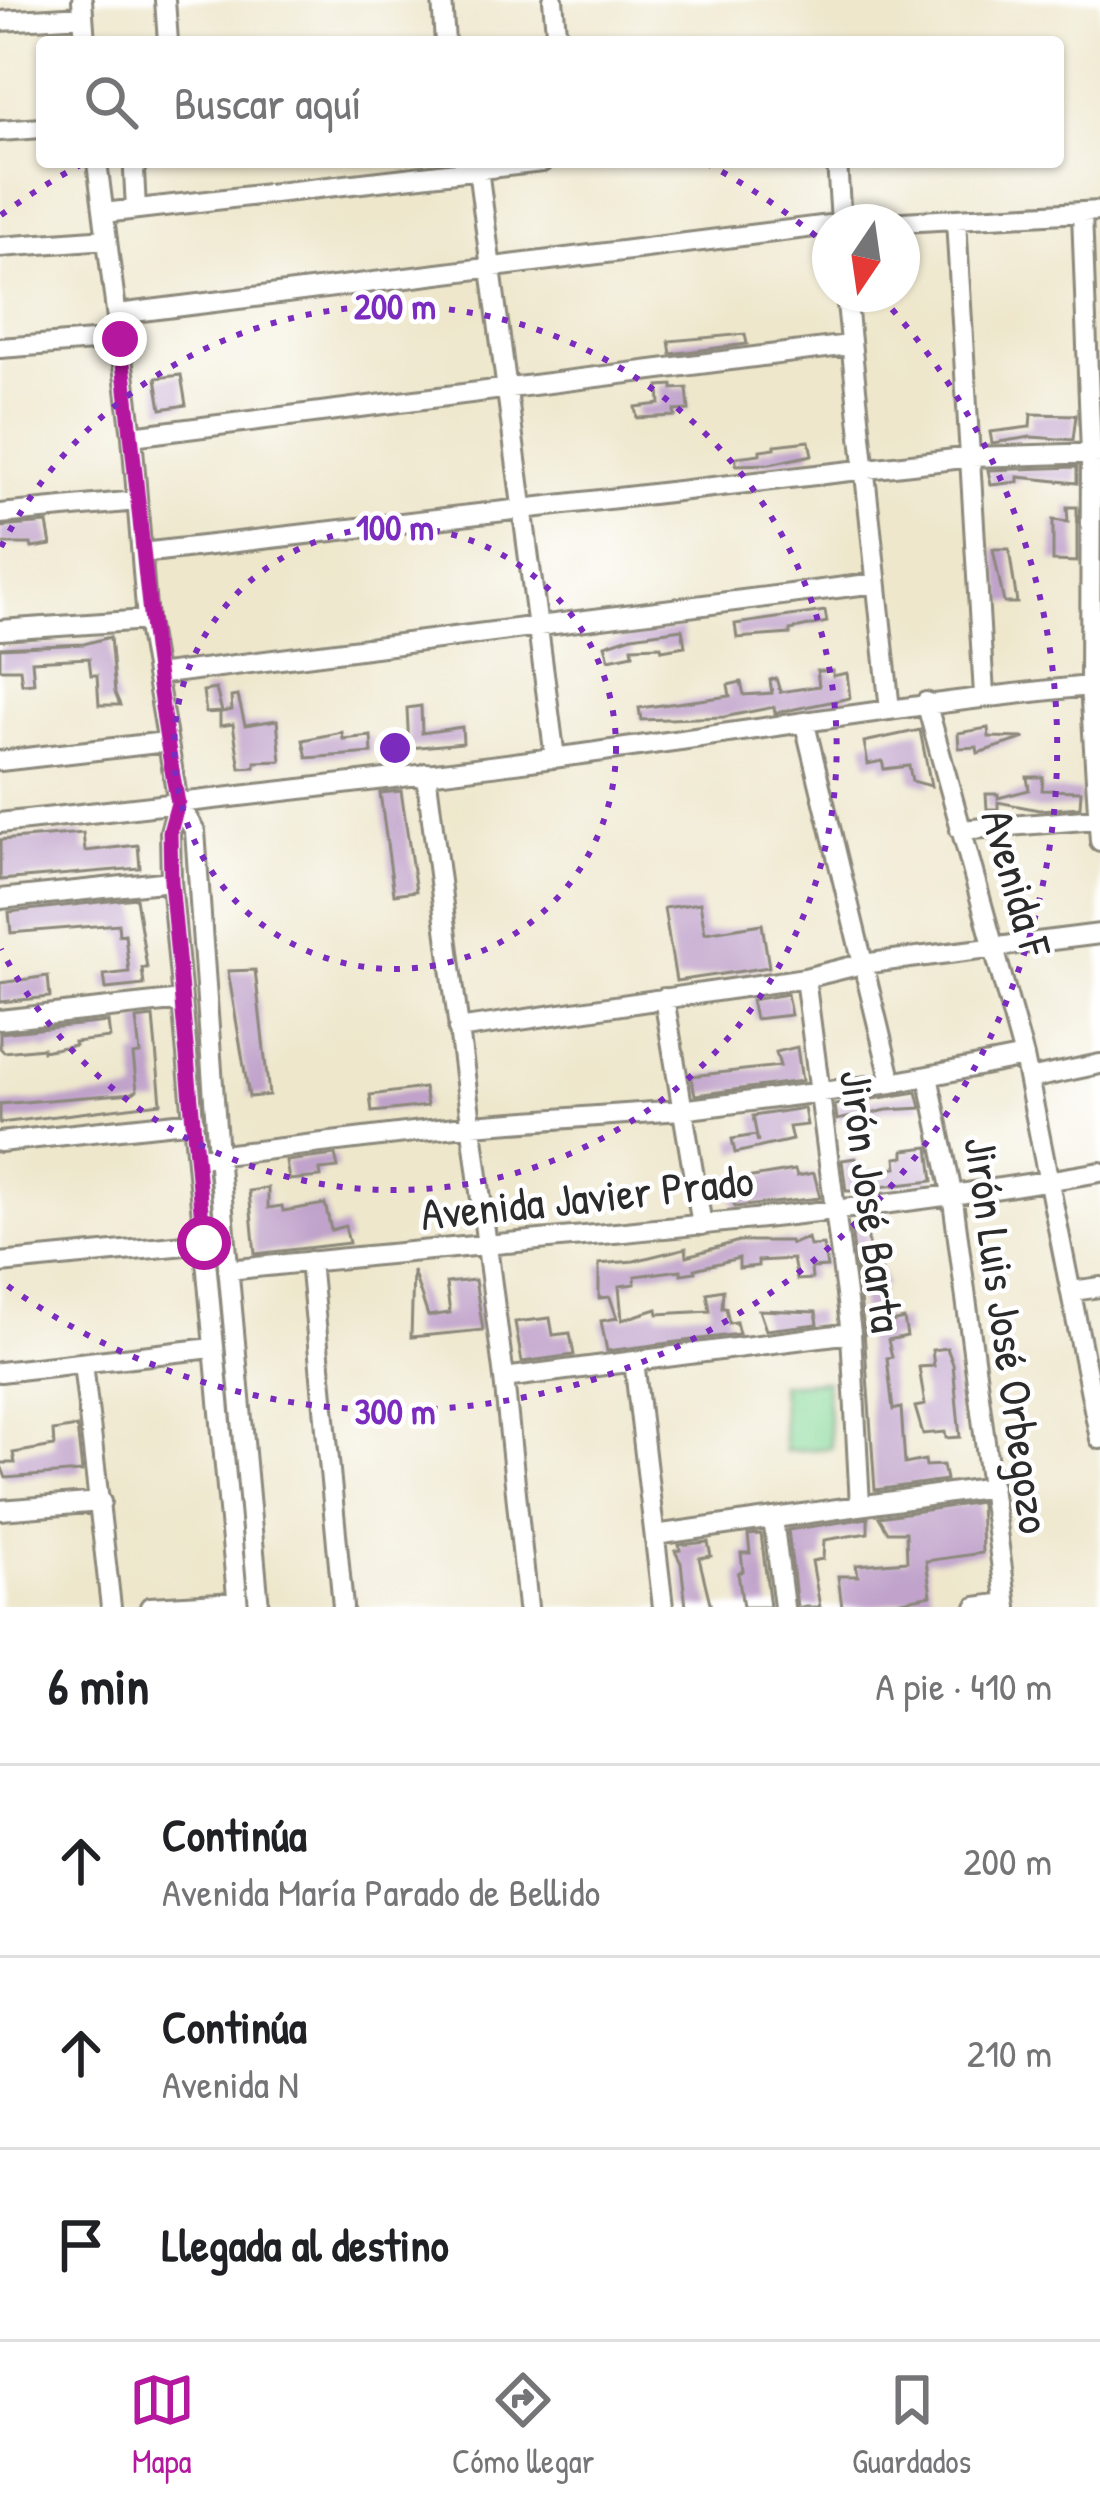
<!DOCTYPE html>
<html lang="es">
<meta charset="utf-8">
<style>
body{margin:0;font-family:"Patrick Hand",sans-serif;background:#f6f6f6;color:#202124}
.compass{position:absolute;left:812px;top:204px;width:108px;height:108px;border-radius:50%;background:#fff;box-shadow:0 3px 9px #0004;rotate:193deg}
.stop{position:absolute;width:36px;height:36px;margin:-27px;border:9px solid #b5179e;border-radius:50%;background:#fff}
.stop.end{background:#b5179e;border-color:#fff;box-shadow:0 3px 12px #0008}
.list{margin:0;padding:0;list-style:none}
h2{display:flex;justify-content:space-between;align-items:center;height:156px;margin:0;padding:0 48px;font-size:51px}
h2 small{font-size:39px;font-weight:400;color:#757577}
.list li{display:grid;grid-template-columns:78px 1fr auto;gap:36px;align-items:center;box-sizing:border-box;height:192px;padding:0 48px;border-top:3px solid #e0e0e0}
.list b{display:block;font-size:45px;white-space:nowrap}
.list p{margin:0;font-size:39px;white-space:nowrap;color:#757577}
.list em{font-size:39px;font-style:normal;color:#757577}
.icon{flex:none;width:66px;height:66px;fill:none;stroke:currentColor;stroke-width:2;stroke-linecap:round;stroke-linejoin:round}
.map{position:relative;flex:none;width:1100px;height:1607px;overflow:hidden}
.search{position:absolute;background:#fff;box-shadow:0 3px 9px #0004;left:36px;right:36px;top:36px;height:132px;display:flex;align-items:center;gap:30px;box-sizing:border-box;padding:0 42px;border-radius:12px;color:#757577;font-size:45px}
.sheet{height:732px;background:#fff}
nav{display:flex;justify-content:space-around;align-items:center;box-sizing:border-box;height:168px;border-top:3px solid #e0e0e0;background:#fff;font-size:33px;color:#757577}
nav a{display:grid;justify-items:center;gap:6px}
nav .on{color:#b5179e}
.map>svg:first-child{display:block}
.green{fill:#87d898;stroke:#598262;stroke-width:3}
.building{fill:#c0a2ca}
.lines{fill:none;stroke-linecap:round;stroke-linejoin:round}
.minor-casing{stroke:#8c897c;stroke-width:24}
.minor{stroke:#fff;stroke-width:18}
.route{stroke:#b5179e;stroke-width:15}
.ring{fill:none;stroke:#7b2cbf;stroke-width:6;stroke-dasharray:6 12}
.labels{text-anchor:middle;stroke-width:9;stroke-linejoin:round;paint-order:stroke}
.street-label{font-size:45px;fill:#2b2b2b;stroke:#fff}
.centre{fill:#7b2cbf;stroke:#fff;stroke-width:6}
.ring-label{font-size:36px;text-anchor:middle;font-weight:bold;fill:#7b2cbf;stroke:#fff;stroke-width:9;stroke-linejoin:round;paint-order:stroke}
</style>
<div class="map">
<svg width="1100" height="1607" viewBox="0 0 1100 1607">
<rect width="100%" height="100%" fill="#fff"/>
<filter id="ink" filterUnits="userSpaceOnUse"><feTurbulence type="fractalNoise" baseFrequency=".00833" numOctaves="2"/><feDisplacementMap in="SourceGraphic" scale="24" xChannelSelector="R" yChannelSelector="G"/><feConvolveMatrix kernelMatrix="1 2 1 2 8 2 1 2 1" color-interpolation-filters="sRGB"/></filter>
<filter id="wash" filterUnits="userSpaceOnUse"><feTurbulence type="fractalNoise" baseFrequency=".004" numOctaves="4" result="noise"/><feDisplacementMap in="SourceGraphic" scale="48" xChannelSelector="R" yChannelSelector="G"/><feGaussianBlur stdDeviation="2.7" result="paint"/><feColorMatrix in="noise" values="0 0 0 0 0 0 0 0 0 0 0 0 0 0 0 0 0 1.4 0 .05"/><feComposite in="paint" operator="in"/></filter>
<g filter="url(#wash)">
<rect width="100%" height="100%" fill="#eee7cc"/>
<path class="green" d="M 826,1381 L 831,1448 L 785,1451 L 780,1384 Z"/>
<g id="blocks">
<path class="building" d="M 745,334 L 747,344 L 671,354 L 669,341 Z
M 181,375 L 186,405 L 161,409 L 156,378 Z
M 673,385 L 673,389 L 687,388 L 689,410 L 674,411 L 675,416 L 637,418 L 635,407 L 660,404 L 659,386 Z
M 1031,414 L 1076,415 L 1073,440 L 1031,437 L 992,443 L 990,432 L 1030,427 Z
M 809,441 L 812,455 L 770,464 L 736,465 L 736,457 L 760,454 L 760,450 L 775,448 L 775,445 Z
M 1077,467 L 1077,483 L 1018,477 L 1018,482 L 991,485 L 988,470 Z
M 1067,507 L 1077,507 L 1077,562 L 1053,561 L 1053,520 L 1068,522 Z
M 47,523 L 51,545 L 32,548 L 31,544 L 0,544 L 0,527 Z
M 993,549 L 1009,549 L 1017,603 L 1004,603 Z
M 825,611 L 827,622 L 790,630 L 790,634 L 737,638 L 735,624 Z
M 682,629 L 685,646 L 662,650 L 661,646 L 632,647 L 633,654 L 609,659 L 605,645 L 632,636 Z
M 110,637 L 115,693 L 120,705 L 99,705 L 97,675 L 91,675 L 89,658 L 32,661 L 34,683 L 22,684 L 20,669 L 0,669 L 0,648 L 84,644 Z
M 817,671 L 833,671 L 833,676 L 847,673 L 850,698 L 775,713 L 774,707 L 724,717 L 641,720 L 639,708 L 730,696 L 728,685 L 741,682 L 744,695 L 772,693 L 770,680 L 776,678 L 780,692 L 819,686 Z
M 216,689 L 222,712 L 232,710 L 231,697 L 238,696 L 245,725 L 277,720 L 281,761 L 255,762 L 255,767 L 240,768 L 233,724 L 220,726 L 220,712 L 206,713 L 203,691 Z
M 421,706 L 422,733 L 462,727 L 463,743 L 409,748 L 407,708 Z
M 988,728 L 989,737 L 1025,738 L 978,753 L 977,747 L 959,748 L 958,733 Z
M 920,730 L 931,786 L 912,781 L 909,766 L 884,769 L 882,761 L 868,764 L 864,742 Z
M 342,732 L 343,739 L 371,736 L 372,753 L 307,758 L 303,740 Z
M 1027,777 L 1043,777 L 1042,790 L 1081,791 L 1080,807 L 1039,810 L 998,802 L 998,809 L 987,809 L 986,794 L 998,794 L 998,798 L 1029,790 Z
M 401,791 L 416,891 L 394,894 L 380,793 Z
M 83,833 L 85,851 L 138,845 L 140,868 L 0,880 L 0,840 Z
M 136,898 L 147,968 L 142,968 L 144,985 L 106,989 L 104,975 L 129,972 L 125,934 L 119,935 L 118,924 L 11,933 L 9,912 Z
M 700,903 L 705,933 L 762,924 L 769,967 L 676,981 L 664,908 Z
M 255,970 L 269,1095 L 249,1097 L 228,971 Z
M 48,976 L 50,997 L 0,1002 L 0,983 Z
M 787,994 L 791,1015 L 755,1019 L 751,1000 Z
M 153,1017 L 161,1103 L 0,1123 L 0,1104 L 133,1093 L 137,1090 L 133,1055 L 140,1054 L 136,1019 Z
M 108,1022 L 110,1038 L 74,1042 L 75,1045 L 43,1051 L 43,1048 L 4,1052 L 0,1048 L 0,1033 Z
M 797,1047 L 802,1081 L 695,1095 L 691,1076 L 780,1066 L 776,1052 Z
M 424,1088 L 427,1106 L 372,1112 L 370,1095 Z
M 917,1092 L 921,1108 L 887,1110 L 837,1120 L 835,1105 Z
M 804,1108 L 807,1125 L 789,1127 L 792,1140 L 735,1153 L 732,1139 L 756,1135 L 758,1142 L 753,1116 Z
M 929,1147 L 933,1181 L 879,1187 L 880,1191 L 846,1191 L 842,1160 L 856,1158 L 861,1172 L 897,1168 L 896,1158 L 904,1157 L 904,1150 Z
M 335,1155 L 338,1168 L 320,1170 L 321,1177 L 289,1180 L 286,1161 Z
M 795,1170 L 797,1176 L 814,1173 L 820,1198 L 735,1207 L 727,1181 Z
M 268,1188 L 268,1208 L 282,1206 L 283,1211 L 325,1204 L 331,1230 L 345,1226 L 349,1243 L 255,1254 L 249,1191 Z
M 858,1222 L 867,1223 L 870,1269 L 881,1268 L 887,1286 L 881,1286 L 883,1293 L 878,1295 L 887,1323 L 904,1319 L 907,1336 L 888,1340 L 892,1357 L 887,1358 L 893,1410 L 901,1408 L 905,1464 L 925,1460 L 926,1466 L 943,1465 L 946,1480 L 875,1490 L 864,1331 L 851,1228 Z
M 808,1238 L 810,1246 L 823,1245 L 827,1267 L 811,1268 L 812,1279 L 797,1280 L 793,1259 L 758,1261 L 758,1266 L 739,1268 L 739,1258 L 695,1269 L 695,1272 L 681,1274 L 681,1270 L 635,1276 L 635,1284 L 619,1286 L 622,1320 L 657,1309 L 658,1314 L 710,1311 L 707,1293 L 723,1290 L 722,1308 L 726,1308 L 729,1323 L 736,1322 L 739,1334 L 607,1351 L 601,1321 L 617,1318 L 610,1297 L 599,1298 L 599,1264 L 634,1261 L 686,1248 L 687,1256 L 739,1241 L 790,1241 L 791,1244 Z
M 413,1271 L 428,1316 L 450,1313 L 446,1283 L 475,1280 L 483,1330 L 411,1337 Z
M 759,1310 L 816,1312 L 818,1324 L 766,1330 Z
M 550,1318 L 553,1335 L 570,1333 L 574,1355 L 522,1362 L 515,1322 Z
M 947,1348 L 953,1364 L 960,1437 L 946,1438 L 945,1432 L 923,1434 L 915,1407 L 925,1405 L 919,1367 L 934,1366 L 932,1350 Z
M 77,1427 L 82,1472 L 6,1478 L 0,1463 L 15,1463 L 13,1453 L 54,1446 L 53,1431 Z
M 980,1502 L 982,1553 L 926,1561 L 931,1595 L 873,1607 L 842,1607 L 838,1576 L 858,1576 L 856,1565 L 907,1561 L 906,1532 L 888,1532 L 879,1517 Z
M 868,1518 L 868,1533 L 824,1540 L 823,1559 L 812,1561 L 820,1607 L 797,1607 L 788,1530 Z
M 761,1534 L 770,1607 L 743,1607 L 738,1573 L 743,1571 L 741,1553 L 750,1553 L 748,1535 Z
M 708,1542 L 711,1556 L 699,1558 L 711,1607 L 686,1607 L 681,1563 L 675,1551 L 680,1550 L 679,1545 Z"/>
</g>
</g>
<g filter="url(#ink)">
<use href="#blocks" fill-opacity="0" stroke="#8c897c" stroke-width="3"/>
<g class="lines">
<g class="minor-casing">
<path id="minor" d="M 82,0 L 85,42
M 165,0 L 168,42
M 442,0 L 445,42
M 553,0 L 557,42
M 0,21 L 83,16
M 0,131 L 42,128
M 97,162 L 132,436 L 147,620 L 178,803 L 195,831 L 218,1155 L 259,1607
M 837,162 L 841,222
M 478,169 L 555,758
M 136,209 L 134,171 L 138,162
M 104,213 L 542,162
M 1082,213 L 1091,454 L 1090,686 L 1100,841
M 956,220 L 984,695
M 902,222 L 1100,211
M 0,247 L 107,239
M 846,294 L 890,710
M 118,314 L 830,225
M 0,348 L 120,339
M 132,436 L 849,345
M 0,514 L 137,501
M 142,553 L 972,457 L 1100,453
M 0,630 L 147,620
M 156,675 L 876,583
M 926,702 L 1024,1057 L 1100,1439
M 805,724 L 892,1083
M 0,761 L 166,742
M 426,773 L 504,1378 L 528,1607
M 178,803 L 170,832 L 171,881 L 238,1607
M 0,823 C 187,802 374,782 560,757 C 740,733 919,702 1100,685
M 960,830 L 1097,819
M 0,899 L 171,881
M 805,978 L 851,1333 L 860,1506
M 664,998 L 702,1225
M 0,1020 L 182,1000
M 458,1029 L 805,978 L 862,964 L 1100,934
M 928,1076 L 952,1193 L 1007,1607
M 1029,1079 L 1100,1064
M 0,1142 L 194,1121
M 197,1158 L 472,1125 L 681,1110 L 892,1083 L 1024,1057
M 310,1261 L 343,1607
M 0,1263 L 216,1242
M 228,1270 C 519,1239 811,1222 1100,1172
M 1073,1291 L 1100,1287
M 634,1361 L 663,1607
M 83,1363 L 111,1607
M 0,1372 L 212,1348
M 504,1378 L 851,1333
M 0,1510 L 101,1502
M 773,1518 L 784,1607
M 655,1535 L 992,1487
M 150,1607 L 237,1602
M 976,1607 L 1006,1603"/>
</g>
<use href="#minor" class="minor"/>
</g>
</g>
<g class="lines" filter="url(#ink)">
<path class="route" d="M 120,339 C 140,495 148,648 178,803 L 170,832 L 171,881 L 204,1243"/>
</g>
<g class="ring">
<circle cx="395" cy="748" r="221"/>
<path d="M1 547A442 442 0 1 1 1 949"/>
<path d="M1 215A663 663 0 0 1 84 163M706 163A663 663 0 0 1 830 248M880 296A663 663 0 0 1 1 1281"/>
</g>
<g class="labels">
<g class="street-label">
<text transform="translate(1017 883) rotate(74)" y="16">Avenida F</text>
<text transform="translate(587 1197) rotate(-6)" y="16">Avenida Javier Prado</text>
<text transform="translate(872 1201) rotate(83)" y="16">Jirón José Barta</text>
<text transform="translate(1008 1335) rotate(82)" y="16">Jirón Luis José Orbegozo</text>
</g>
</g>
<circle cx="395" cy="748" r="18" class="centre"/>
<g class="ring-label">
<text x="395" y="319">200 m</text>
<text x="395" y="540">100 m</text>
<text x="395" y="1424">300 m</text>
</g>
</svg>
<svg class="compass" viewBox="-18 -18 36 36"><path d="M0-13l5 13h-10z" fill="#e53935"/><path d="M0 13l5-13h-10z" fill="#757577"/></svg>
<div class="stop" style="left:204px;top:1243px"></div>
<div class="stop end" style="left:120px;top:339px"></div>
<div class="search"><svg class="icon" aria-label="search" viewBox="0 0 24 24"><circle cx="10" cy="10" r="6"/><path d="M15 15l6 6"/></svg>Buscar aquí</div>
</div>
<section class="sheet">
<h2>6 min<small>A pie · 410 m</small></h2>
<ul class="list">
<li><svg class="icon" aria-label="ahead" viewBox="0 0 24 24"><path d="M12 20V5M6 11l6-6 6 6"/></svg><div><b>Continúa</b><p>Avenida María Parado de Bellido</p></div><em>200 m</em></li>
<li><svg class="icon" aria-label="ahead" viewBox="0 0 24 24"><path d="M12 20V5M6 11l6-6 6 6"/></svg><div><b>Continúa</b><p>Avenida N</p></div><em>210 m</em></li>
<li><svg class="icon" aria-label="arrive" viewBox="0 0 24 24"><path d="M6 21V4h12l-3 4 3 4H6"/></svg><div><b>Llegada al destino</b></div></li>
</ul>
</section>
<nav>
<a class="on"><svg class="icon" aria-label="map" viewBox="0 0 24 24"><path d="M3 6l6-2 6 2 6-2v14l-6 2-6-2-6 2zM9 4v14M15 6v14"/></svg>Mapa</a>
<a><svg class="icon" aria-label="directions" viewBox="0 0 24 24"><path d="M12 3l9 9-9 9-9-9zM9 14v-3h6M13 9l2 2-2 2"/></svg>Cómo llegar</a>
<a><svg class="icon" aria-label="saved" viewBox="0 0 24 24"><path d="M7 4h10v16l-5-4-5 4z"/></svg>Guardados</a>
</nav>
